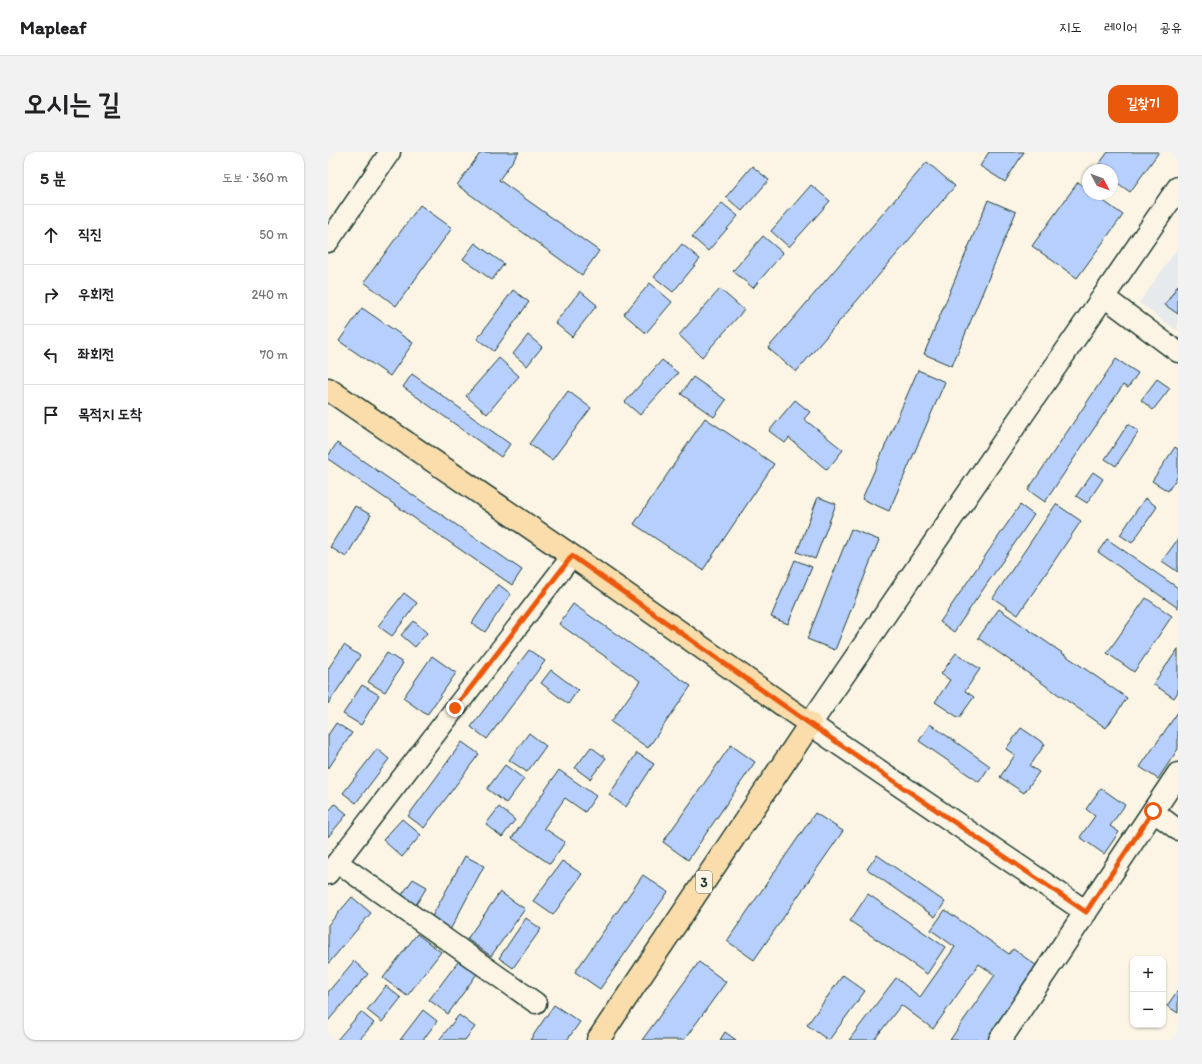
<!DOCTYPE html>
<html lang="ko">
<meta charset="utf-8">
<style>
body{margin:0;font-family:Itim,"Poor Story",sans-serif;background:#f2f2f2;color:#202124}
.controls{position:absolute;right:12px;bottom:12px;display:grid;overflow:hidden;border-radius:8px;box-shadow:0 1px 3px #0004}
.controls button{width:36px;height:36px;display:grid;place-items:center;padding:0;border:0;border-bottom:1px solid #e0e0e0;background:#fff;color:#202124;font:20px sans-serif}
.compass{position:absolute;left:754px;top:12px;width:36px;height:36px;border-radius:50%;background:#fff;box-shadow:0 1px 3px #0004;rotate:131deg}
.stop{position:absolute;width:12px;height:12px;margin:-9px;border:3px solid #ea580c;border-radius:50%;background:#fff}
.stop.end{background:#ea580c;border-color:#fff;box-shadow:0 1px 4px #0008}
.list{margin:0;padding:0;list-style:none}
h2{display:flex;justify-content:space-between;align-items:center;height:52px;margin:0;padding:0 16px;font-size:17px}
h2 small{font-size:13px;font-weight:400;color:#757577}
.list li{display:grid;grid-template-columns:26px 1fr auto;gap:12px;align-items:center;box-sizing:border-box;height:60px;padding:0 16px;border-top:1px solid #e0e0e0}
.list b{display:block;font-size:15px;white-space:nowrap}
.list em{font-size:13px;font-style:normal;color:#757577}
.icon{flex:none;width:22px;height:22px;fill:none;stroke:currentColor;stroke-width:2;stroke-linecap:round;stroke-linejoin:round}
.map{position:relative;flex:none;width:850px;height:888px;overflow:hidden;border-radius:12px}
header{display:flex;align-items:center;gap:24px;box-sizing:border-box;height:56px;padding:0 20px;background:#fff;border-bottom:1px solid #e0e0e0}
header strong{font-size:19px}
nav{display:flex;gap:22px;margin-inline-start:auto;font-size:14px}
.intro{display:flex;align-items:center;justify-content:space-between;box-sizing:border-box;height:96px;padding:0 24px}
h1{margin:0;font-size:28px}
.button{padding:10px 18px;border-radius:12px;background:#ea580c;color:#fff;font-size:14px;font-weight:700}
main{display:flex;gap:24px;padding:0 24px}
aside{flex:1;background:#fff;border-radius:12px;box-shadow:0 1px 3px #0004}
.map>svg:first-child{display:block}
.built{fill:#e7eaec}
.building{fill:#b7cffd;stroke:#1f3d34}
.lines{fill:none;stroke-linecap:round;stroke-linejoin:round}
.minor-casing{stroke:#1f3d34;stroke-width:23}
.tertiary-casing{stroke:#1f3d34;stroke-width:25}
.secondary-casing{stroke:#1f3d34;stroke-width:25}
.primary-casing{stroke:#1f3d34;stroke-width:25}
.minor{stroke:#fcf5e5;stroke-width:20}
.tertiary{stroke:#fcf5e5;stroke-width:22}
.secondary{stroke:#fcf5e5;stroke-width:22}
.primary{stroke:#fbddab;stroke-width:22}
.route{stroke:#ea580c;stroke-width:5}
.labels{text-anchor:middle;stroke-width:4;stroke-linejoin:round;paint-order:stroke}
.shield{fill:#fcf5e5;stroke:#617469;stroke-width:1}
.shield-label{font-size:13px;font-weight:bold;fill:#1f3d34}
</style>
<header>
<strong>Mapleaf</strong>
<nav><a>지도</a><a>레이어</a><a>공유</a></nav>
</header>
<div class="intro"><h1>오시는 길</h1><a class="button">길찾기</a></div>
<main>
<aside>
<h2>5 분<small>도보 · 360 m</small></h2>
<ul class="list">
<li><svg class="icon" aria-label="ahead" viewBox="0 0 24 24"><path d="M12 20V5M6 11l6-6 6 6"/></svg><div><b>직진</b></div><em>50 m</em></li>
<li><svg class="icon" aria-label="right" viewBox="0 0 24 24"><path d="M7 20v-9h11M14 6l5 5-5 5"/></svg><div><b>우회전</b></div><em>240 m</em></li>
<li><svg class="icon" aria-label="left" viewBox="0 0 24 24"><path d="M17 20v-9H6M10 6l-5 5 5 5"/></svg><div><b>좌회전</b></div><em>70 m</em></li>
<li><svg class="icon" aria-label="arrive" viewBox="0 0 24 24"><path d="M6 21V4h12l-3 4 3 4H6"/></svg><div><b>목적지 도착</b></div></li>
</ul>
</aside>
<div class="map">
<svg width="850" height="888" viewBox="0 0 850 888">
<rect width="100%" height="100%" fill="#fcf5e5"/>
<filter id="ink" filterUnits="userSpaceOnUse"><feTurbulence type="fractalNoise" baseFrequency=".025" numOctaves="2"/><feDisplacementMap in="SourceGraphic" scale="8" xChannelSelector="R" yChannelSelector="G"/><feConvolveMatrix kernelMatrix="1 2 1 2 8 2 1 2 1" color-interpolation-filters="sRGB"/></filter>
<g filter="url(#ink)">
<path class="built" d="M 850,95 L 850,179 L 811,151 Z"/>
<path class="building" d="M 153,0 L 191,0 L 171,28 L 271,99 L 254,123 L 129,33 Z
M 661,0 L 696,0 L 677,30 L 652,14 Z
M 780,0 L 831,0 L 802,40 L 784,27 L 784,18 L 772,18 L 769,15 Z
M 599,10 L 627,34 L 468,220 L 440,196 Z
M 424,14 L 441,28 L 414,59 L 398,45 Z
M 750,30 L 760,37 L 760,42 L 766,42 L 795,63 L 749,126 L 704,94 Z
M 483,33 L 502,49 L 461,95 L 443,79 Z
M 660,48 L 688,60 L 624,214 L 596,202 Z
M 394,51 L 410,64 L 380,99 L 364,85 Z
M 92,53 L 124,76 L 68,154 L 36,130 Z
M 435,84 L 455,101 L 425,136 L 405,119 Z
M 147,91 L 176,112 L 164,128 L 135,107 Z
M 354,92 L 372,107 L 345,140 L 326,125 Z
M 322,131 L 344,150 L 318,181 L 296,162 Z
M 850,133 L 850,162 L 837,153 Z
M 392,137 L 416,158 L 374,205 L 351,183 Z
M 185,138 L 201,150 L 166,199 L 149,187 Z
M 252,139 L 269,153 L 244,185 L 227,171 Z
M 34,156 L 85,191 L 62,224 L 11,189 Z
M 200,183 L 214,195 L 199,214 L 185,202 Z
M 171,206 L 191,224 L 159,262 L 138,244 Z
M 788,207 L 810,221 L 800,236 L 795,233 L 717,350 L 700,338 Z
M 334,208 L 350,221 L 312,263 L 297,250 Z
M 590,218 L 617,230 L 561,359 L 534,347 Z
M 84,222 L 182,292 L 173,305 L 75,235 Z
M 365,225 L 398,248 L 386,265 L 353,242 Z
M 829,227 L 842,236 L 825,258 L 813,248 Z
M 240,239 L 263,256 L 224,308 L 201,292 Z
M 467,248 L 482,260 L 476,267 L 515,298 L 499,318 L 461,286 L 457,291 L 441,279 Z
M 377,266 L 446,312 L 375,418 L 306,372 Z
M 800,272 L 811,279 L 788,314 L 777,307 Z
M 9,291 L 194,418 L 184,433 L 0,307 L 0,304 Z
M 847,295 L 850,297 L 850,324 L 840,339 L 824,329 Z
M 765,320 L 775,327 L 759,351 L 748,344 Z
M 490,345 L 508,352 L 487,407 L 469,400 Z
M 817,346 L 829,355 L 804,391 L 792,383 Z
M 728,352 L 753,369 L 690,463 L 665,446 Z
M 692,353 L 706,363 L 626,480 L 612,470 Z
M 27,354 L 43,363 L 18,405 L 2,395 Z
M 523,377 L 551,388 L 507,498 L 479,487 Z
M 779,387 L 850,436 L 850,456 L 770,400 Z
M 850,387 L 850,420 L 834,409 Z
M 467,408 L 484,415 L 460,472 L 443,465 Z
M 170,432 L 183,442 L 157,480 L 144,471 Z
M 76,441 L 89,451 L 64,484 L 50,474 Z
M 818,446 L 844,464 L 806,520 L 779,501 Z
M 245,452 L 363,534 L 320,596 L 283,570 L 312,529 L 231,472 Z
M 671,457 L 799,546 L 778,576 L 650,486 Z
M 86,469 L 99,481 L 87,495 L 73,483 Z
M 16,493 L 32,504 L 0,552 L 0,517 Z
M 850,497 L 850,540 L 846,546 L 825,532 Z
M 201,498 L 217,509 L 159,587 L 143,575 Z
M 59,501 L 75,511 L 57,540 L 40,530 Z
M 628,501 L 652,517 L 637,539 L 646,545 L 631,566 L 607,550 L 622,528 L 613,522 Z
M 104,504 L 128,521 L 99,563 L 75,546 Z
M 223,518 L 250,538 L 240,552 L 213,531 Z
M 34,533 L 51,543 L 33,573 L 15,562 Z
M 850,560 L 850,597 L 830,627 L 812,615 Z
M 8,571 L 24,581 L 0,617 L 0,583 Z
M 602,572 L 662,614 L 651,630 L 591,589 Z
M 693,576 L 717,592 L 702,614 L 711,620 L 696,641 L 672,625 L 687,603 L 678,597 Z
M 201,581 L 218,594 L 199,620 L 181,608 Z
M 134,590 L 151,602 L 96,676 L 80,664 Z
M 403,593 L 427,610 L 360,708 L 335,690 Z
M 263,595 L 278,606 L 262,627 L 247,616 Z
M 49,597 L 61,607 L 28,651 L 15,641 Z
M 309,601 L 326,612 L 298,655 L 281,643 Z
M 177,613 L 196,627 L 178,651 L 159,637 Z
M 231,618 L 268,644 L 257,660 L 237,646 L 216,676 L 237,690 L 222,712 L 184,686 Z
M 773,636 L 797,653 L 782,674 L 791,680 L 776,702 L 752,685 L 767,664 L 758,657 Z
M 7,652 L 19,662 L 0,685 L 0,660 Z
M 171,655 L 187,668 L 174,685 L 158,672 Z
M 487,661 L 515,679 L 426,808 L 399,789 Z
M 74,667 L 93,683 L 74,705 L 55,688 Z
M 549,703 L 617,750 L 607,765 L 539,717 Z
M 137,704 L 156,714 L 122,778 L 102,768 Z
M 234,709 L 254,722 L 225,763 L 205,749 Z
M 315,723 L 340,740 L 272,837 L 247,820 Z
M 85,727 L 99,735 L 86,756 L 71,747 Z
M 172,740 L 197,757 L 163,804 L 139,787 Z
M 540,742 L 617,795 L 599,822 L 522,769 Z
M 24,745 L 43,761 L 0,812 L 0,773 Z
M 617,758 L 681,802 L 685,797 L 712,816 L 662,888 L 622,888 L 667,823 L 651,812 L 605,877 L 573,853 L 546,888 L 521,888 L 568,826 L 592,845 L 627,795 L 603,778 Z
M 198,766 L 213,777 L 185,816 L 171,806 Z
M 89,782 L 113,800 L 79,844 L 55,826 Z
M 133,806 L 151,819 L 120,862 L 101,848 Z
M 26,809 L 40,822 L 0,869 L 0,840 Z
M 371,810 L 398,830 L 356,888 L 314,888 Z
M 515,823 L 537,839 L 501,888 L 500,888 L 479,873 Z
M 58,834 L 73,846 L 54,870 L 39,858 Z
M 850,838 L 850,861 L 839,854 Z
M 226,853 L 252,870 L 239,888 L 202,888 Z
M 95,858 L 109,869 L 95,888 L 72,888 Z
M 33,860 L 46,871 L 31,888 L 9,888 Z
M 131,863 L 147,875 L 137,888 L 111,888 Z
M 397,880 L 408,888 L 392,888 Z"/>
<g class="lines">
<g class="minor-casing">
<path id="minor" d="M 0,90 L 62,0
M 775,144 L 850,200
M 825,659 L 850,678
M 9,710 L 208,851
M 0,722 L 244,404"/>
</g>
<g class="tertiary-casing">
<path id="tertiary" d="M 482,572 L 758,760
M 672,888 L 850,622"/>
</g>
<g class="secondary-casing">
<path id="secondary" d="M 482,572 L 850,36"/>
</g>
<g class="primary-casing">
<path id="primary" d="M 0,237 L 244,404 L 482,572 L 270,888"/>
</g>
<use href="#minor" class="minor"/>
<use href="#tertiary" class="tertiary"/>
<use href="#secondary" class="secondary"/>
<use href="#primary" class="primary"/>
</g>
</g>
<g class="lines" filter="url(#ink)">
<path class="route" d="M 127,556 L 244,404 L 482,572 L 758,760 L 825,659"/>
</g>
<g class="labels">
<rect class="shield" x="368" y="719" width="16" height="22" rx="3"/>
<g class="shield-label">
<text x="376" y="735">3</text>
</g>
</g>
</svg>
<div class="controls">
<button>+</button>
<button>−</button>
</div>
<svg class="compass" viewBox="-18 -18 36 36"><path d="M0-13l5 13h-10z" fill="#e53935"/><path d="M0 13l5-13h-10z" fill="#757577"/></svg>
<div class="stop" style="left:825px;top:659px"></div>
<div class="stop end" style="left:127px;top:556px"></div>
</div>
</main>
